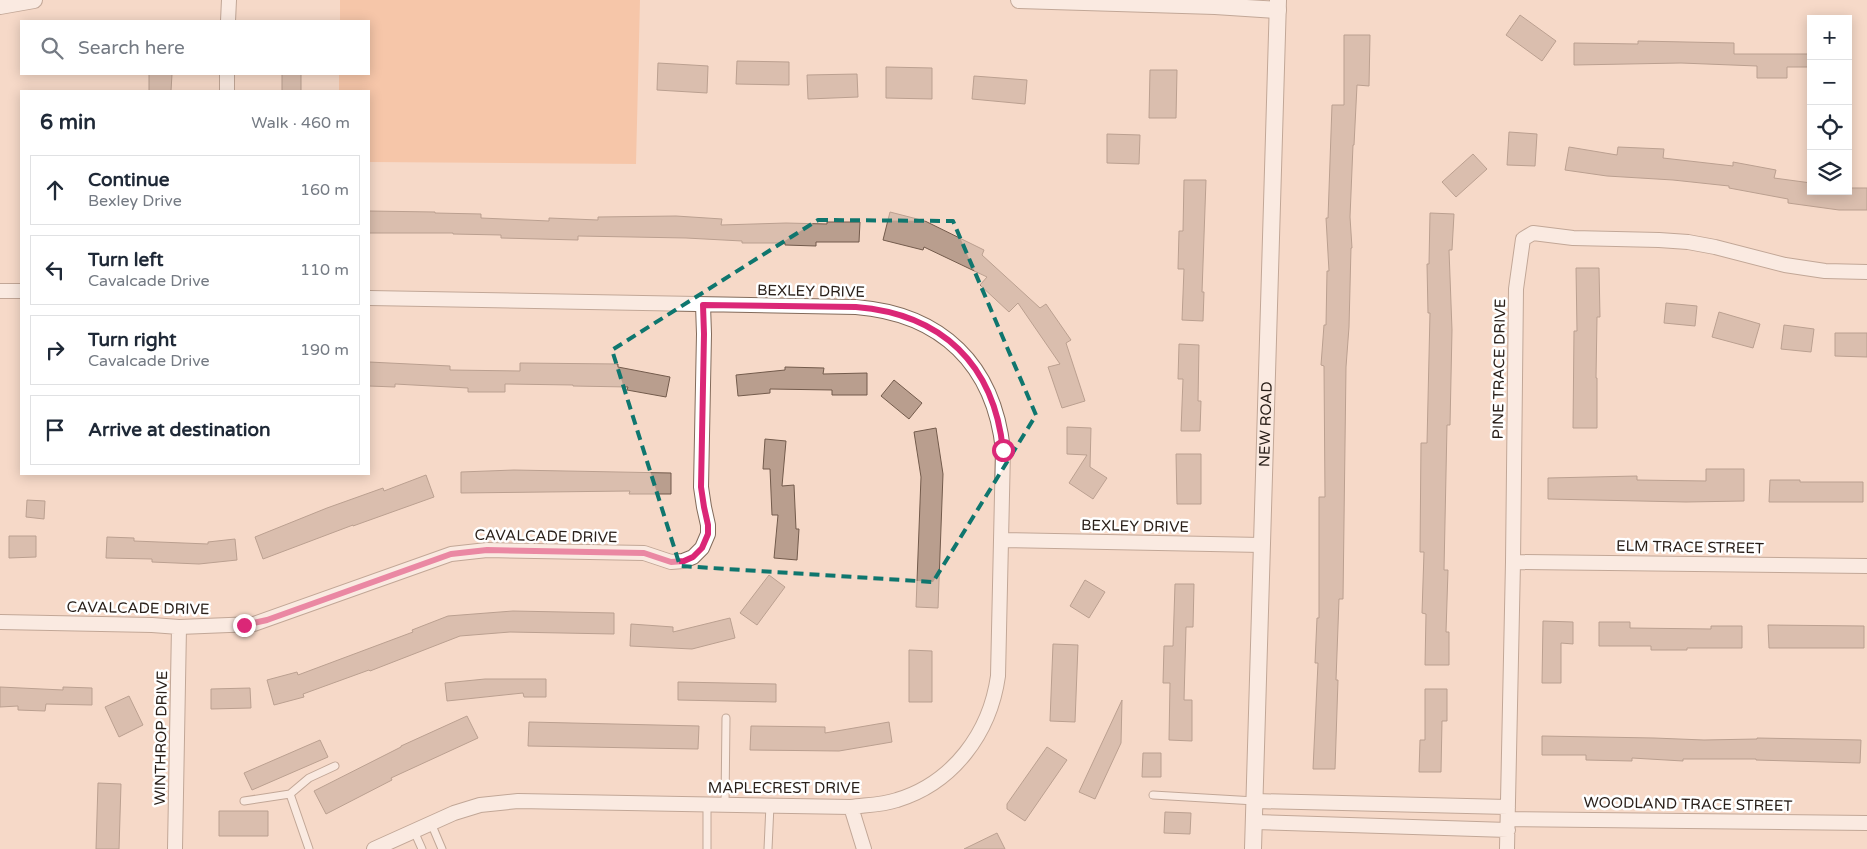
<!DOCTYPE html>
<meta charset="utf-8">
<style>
body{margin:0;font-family:"Varela Round",sans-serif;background:#f6f6f7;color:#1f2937}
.controls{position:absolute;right:15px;top:15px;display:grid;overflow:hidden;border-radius:0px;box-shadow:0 2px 12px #0003}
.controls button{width:45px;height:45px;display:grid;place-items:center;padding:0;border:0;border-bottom:1px solid #e0e1e3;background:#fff;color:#1f2937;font:25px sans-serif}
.stop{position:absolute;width:15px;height:15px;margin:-11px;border:4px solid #db2777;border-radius:50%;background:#fff}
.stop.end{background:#db2777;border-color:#fff;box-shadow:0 1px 5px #0008}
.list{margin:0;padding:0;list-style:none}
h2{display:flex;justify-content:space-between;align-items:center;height:65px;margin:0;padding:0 20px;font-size:21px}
h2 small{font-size:16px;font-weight:400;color:#747a83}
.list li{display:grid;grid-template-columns:32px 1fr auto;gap:15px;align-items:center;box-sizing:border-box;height:70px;margin:0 10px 10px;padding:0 10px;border:1px solid #e0e1e3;border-radius:0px}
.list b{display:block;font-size:19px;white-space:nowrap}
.list p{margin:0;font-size:16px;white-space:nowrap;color:#747a83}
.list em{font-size:16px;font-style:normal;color:#747a83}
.icon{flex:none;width:28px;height:28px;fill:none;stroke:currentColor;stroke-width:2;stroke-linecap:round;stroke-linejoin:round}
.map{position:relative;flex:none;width:1867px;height:849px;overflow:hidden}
.search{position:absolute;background:#fff;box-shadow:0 2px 12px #0003;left:20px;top:20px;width:350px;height:55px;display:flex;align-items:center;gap:12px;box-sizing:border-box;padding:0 18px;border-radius:0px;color:#747a83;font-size:19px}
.panel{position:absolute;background:#fff;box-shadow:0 2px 12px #0003;left:20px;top:90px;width:350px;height:385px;border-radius:0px}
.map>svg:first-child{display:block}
.green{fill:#f7b083}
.building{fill:#b99e8e;stroke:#735b4c}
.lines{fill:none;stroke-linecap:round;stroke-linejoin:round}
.service-casing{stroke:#836b5b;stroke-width:9}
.minor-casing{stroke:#836b5b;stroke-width:16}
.tertiary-casing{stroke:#836b5b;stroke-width:18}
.service{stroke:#fff;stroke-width:7}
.minor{stroke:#fff;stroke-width:14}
.tertiary{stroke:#fff;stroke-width:16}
.route{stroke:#db2777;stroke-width:6}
.marked{fill:none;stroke:#0f766e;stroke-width:4;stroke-dasharray:10 6;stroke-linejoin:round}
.labels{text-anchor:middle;stroke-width:5;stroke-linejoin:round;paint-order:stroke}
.street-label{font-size:15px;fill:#2a201a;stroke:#fff}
</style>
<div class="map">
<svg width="1867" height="849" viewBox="0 0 1867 849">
<rect width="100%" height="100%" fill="#f6d9c8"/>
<path class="green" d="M 340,0 L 640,0 L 636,164 L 369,162 L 369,91 L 339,91 L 339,74 L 369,74 L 369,21 L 340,21 Z"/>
<path class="building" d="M 1520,15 L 1556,41 L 1542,61 L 1506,35 Z
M 1344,35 L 1370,35 L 1369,86 L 1357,85 L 1354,145 L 1353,145 L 1350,217 L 1352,248 L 1351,248 L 1349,327 L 1346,367 L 1343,599 L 1339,599 L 1336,680 L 1338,680 L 1335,769 L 1313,769 L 1318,663 L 1315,663 L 1317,618 L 1319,618 L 1319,497 L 1325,497 L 1324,366 L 1321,365 L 1324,325 L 1326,325 L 1327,271 L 1329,271 L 1326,218 L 1328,218 L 1332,105 L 1344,105 Z
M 1638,41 L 1734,43 L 1734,54 L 1811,54 L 1811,67 L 1787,67 L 1787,78 L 1757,78 L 1757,66 L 1681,63 L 1574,65 L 1574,43 L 1638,44 Z
M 737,61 L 789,62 L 789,85 L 736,84 Z
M 658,63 L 708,66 L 707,93 L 657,90 Z
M 886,67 L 932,68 L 932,99 L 886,98 Z
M 1150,70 L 1177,70 L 1176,118 L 1149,118 Z
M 149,74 L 172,74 L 171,91 L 149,91 Z
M 282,74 L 301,74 L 301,91 L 282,91 Z
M 857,74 L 858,97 L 808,99 L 807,75 Z
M 974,76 L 1027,80 L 1025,104 L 972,99 Z
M 1509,132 L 1537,134 L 1535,166 L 1507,165 Z
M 1107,134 L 1140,135 L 1139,164 L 1107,163 Z
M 1569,147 L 1617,155 L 1618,147 L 1664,149 L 1663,158 L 1733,166 L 1733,162 L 1776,170 L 1774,178 L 1811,183 L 1811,191 L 1848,191 L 1848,188 L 1867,188 L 1867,210 L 1839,210 L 1788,203 L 1788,199 L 1729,188 L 1729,186 L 1673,180 L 1607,176 L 1565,170 Z
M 1473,154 L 1487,169 L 1456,197 L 1442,182 Z
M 1184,180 L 1206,180 L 1202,292 L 1204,292 L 1203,321 L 1182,320 L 1184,269 L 1178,269 L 1179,231 L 1183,231 Z
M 369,211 L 435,212 L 435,213 L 481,214 L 481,218 L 549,221 L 549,218 L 598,220 L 598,217 L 676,216 L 722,219 L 721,225 L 786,223 L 827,224 L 827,222 L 860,222 L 859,242 L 816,242 L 816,246 L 785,245 L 785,243 L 742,243 L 742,241 L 686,238 L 578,236 L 578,240 L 501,238 L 501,235 L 453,234 L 453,233 L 369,233 Z
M 890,212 L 925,221 L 984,250 L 982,255 L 1040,308 L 1046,304 L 1071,340 L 1066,343 L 1085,401 L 1062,408 L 1048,367 L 1060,364 L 1018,303 L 1009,312 L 980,285 L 987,277 L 924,247 L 923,250 L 883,240 Z
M 1430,213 L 1454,214 L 1452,250 L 1449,250 L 1452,330 L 1450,425 L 1447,425 L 1444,570 L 1448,570 L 1446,632 L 1449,632 L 1449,665 L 1425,665 L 1426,614 L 1422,613 L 1424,552 L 1420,552 L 1421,443 L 1427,443 L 1430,313 L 1428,313 L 1427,264 L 1429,264 Z
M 1576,268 L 1599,268 L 1600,317 L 1597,317 L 1596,378 L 1597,378 L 1597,428 L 1573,428 L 1574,331 L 1577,331 Z
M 1666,303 L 1697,306 L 1695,326 L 1664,323 Z
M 1719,312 L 1760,324 L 1753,348 L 1712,337 Z
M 1784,325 L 1814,329 L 1811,352 L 1781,349 Z
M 1835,333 L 1867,333 L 1867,357 L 1835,356 Z
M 1179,344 L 1199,345 L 1198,401 L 1201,401 L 1200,431 L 1181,431 L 1183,379 L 1178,379 Z
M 369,362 L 450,366 L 450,370 L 520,371 L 520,363 L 618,364 L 618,367 L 670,377 L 666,397 L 627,390 L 628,387 L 573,386 L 573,385 L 505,384 L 505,392 L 468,392 L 468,388 L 395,384 L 395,387 L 369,386 Z
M 785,367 L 824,368 L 823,374 L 867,373 L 867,395 L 832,395 L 832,390 L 770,389 L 770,393 L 738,396 L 736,375 L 785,370 Z
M 894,380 L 922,403 L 909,419 L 881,396 Z
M 1067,427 L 1091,428 L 1090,467 L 1107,478 L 1093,499 L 1069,483 L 1087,455 L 1067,454 Z
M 936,428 L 943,474 L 938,608 L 916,607 L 921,477 L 914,432 Z
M 765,439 L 786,441 L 782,486 L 794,485 L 796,529 L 799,529 L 797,560 L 774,558 L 778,515 L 772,515 L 770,469 L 763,469 Z
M 1176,454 L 1201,454 L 1201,504 L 1177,504 Z
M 1706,469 L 1744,469 L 1744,501 L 1686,502 L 1548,499 L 1548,478 L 1637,476 L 1637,480 L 1706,481 Z
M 514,470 L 671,473 L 671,494 L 629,494 L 630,491 L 461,493 L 461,472 Z
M 426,475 L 434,497 L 353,526 L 353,525 L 263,559 L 255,537 L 327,508 L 383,488 L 384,491 Z
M 1770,480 L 1800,480 L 1800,482 L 1863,482 L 1863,502 L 1769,502 Z
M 27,500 L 45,501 L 44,519 L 26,517 Z
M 9,536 L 36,536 L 36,557 L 9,558 Z
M 107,537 L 134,538 L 134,541 L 208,544 L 208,542 L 235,539 L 237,560 L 199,564 L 152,562 L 152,559 L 106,558 Z
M 769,575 L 785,587 L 757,625 L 740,613 Z
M 1085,580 L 1105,592 L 1089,618 L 1070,606 Z
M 1175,584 L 1194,584 L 1193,627 L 1186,627 L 1184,700 L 1192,700 L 1192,741 L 1169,740 L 1170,683 L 1163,683 L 1164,646 L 1173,646 Z
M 513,611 L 614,613 L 614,634 L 510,632 L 460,636 L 370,671 L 369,670 L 303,694 L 304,697 L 274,705 L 267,680 L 297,672 L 298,675 L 413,632 L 412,630 L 448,616 Z
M 730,618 L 735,638 L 692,649 L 630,646 L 631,624 L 673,627 L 673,632 Z
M 1543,621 L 1573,622 L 1573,644 L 1561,643 L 1561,683 L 1542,683 Z
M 1599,622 L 1630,622 L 1630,628 L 1711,629 L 1711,626 L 1742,626 L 1742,648 L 1687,648 L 1687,650 L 1651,650 L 1651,646 L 1599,646 Z
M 1768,625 L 1864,626 L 1864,648 L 1769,648 Z
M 1053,644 L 1078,645 L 1075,722 L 1050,721 Z
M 909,650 L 932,651 L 932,702 L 909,702 Z
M 485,679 L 546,679 L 546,697 L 524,697 L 523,693 L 447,701 L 445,683 Z
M 678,682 L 776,684 L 776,702 L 678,700 Z
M 0,687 L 63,690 L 63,687 L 92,688 L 92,705 L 46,704 L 45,711 L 18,710 L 18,706 L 0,707 Z
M 250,688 L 251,708 L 211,709 L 211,689 Z
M 1425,689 L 1447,689 L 1447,721 L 1442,721 L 1441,772 L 1419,772 L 1420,740 L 1425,740 Z
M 129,696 L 143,725 L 119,737 L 105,707 Z
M 1122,700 L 1121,743 L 1095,799 L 1079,792 Z
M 467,716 L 478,738 L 391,778 L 392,780 L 326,814 L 314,791 L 401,747 L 401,746 Z
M 529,722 L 699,726 L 698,749 L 528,746 Z
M 889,722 L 892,742 L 839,751 L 750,750 L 751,726 L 825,727 L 825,733 Z
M 1542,736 L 1654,738 L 1704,740 L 1757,739 L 1757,738 L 1861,740 L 1860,763 L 1756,760 L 1756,759 L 1683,759 L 1683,761 L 1632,758 L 1632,761 L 1586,760 L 1586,755 L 1542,755 Z
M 320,740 L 328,757 L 252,790 L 244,773 Z
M 1047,747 L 1067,760 L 1025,821 L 1007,809 L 1007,804 Z
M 1143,753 L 1161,753 L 1161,777 L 1142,777 Z
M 98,783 L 121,784 L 119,849 L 96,849 Z
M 219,811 L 268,811 L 268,836 L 219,836 Z
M 1165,812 L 1191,813 L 1190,834 L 1164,833 Z
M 997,833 L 1005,849 L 964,849 Z"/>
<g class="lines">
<g class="service-casing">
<path id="service" d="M 290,794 L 309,778 L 335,766
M 1153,795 L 1255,801
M 244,801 L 290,794 L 309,849
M 725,805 L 726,718
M 431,823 L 442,849
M 414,831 L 422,849
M 707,849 L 707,804
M 768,849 L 770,805"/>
</g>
<g class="minor-casing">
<path id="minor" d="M 228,21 L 229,0
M 227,91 L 227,74
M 0,291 L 21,291
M 369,298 L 856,307 C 942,314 994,365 1003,450 L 998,676 C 990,733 953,783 897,800 C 882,805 866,805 851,807 L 518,801 L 480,805 L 454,813 L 374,849
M 1001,540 L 1262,545
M 1513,562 L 1867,566
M 0,622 L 152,625 L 179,627 L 254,624 L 451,554 L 487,550 L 644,553 L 671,562 L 683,561 L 693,557 L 702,548 L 708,534 L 708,525 L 704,507 L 701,487 L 704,334 L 703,305
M 1255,801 L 1508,807
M 851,807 L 864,849
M 1508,819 L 1867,823
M 1254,822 L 1508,830
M 175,849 L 179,627
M 1507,849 L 1513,562 L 1516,289 L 1523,239 L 1533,233 L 1573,238 L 1659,240 L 1688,242 L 1715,247 L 1785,265 L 1825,271 L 1867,272"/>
</g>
<g class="tertiary-casing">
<g id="tertiary">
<path d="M 1019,0 L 1215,6 L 1278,10"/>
<path d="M 0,6 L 34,0"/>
<path id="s1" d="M 1253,849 L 1278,0"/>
</g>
</g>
<use href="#service" class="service"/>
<use href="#minor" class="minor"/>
<use href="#tertiary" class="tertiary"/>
</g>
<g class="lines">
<path class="route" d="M 244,625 L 267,620 L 451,554 L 487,550 L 644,553 L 671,562 L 684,561 L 693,557 L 702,548 L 708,534 L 708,525 L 704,507 L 701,487 L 704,334 L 703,305 L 856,307 C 942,314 994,364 1003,450"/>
</g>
<path d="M0 0H1867V849H0ZM 818,220 L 953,221 L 1036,415 L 933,582 L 680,566 L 612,350 Z" fill="#f6d9c8" fill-opacity=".55" fill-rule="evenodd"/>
<path class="marked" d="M 818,220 L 953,221 L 1036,415 L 933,582 L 680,566 L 612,350 Z"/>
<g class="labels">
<g class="street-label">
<text transform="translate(811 291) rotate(1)" y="5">BEXLEY DRIVE</text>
<text transform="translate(1499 369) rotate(-89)" y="5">PINE TRACE DRIVE</text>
<text dy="5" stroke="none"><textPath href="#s1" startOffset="425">NEW ROAD</textPath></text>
<text transform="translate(1135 526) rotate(1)" y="5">BEXLEY DRIVE</text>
<text transform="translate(546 536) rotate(1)" y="5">CAVALCADE DRIVE</text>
<text transform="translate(1690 547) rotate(1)" y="5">ELM TRACE STREET</text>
<text transform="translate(138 608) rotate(1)" y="5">CAVALCADE DRIVE</text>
<text transform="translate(161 738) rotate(-89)" y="5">WINTHROP DRIVE</text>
<text x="784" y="793">MAPLECREST DRIVE</text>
<text transform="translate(1688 804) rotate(1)" y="5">WOODLAND TRACE STREET</text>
</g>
</g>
</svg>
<div class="controls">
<button>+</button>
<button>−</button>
<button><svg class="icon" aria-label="locate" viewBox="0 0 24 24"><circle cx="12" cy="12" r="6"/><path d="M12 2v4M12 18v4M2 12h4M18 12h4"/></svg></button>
<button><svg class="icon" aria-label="layers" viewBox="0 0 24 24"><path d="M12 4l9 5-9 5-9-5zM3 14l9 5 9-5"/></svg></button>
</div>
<div class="stop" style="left:1003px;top:450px"></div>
<div class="stop end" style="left:244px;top:625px"></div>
<div class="search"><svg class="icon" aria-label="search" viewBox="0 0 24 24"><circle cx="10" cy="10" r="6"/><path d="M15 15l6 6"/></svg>Search here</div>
<section class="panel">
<h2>6 min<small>Walk · 460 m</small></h2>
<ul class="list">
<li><svg class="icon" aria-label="ahead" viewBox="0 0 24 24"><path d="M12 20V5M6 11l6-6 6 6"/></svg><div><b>Continue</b><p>Bexley Drive</p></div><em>160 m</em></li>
<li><svg class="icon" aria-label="left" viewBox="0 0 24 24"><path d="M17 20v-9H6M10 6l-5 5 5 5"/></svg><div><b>Turn left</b><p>Cavalcade Drive</p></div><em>110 m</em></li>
<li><svg class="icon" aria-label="right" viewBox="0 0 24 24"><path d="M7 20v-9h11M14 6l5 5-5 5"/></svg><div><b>Turn right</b><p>Cavalcade Drive</p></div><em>190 m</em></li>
<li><svg class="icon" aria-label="arrive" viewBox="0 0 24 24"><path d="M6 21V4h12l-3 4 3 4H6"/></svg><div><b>Arrive at destination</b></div></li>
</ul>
</section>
</div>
